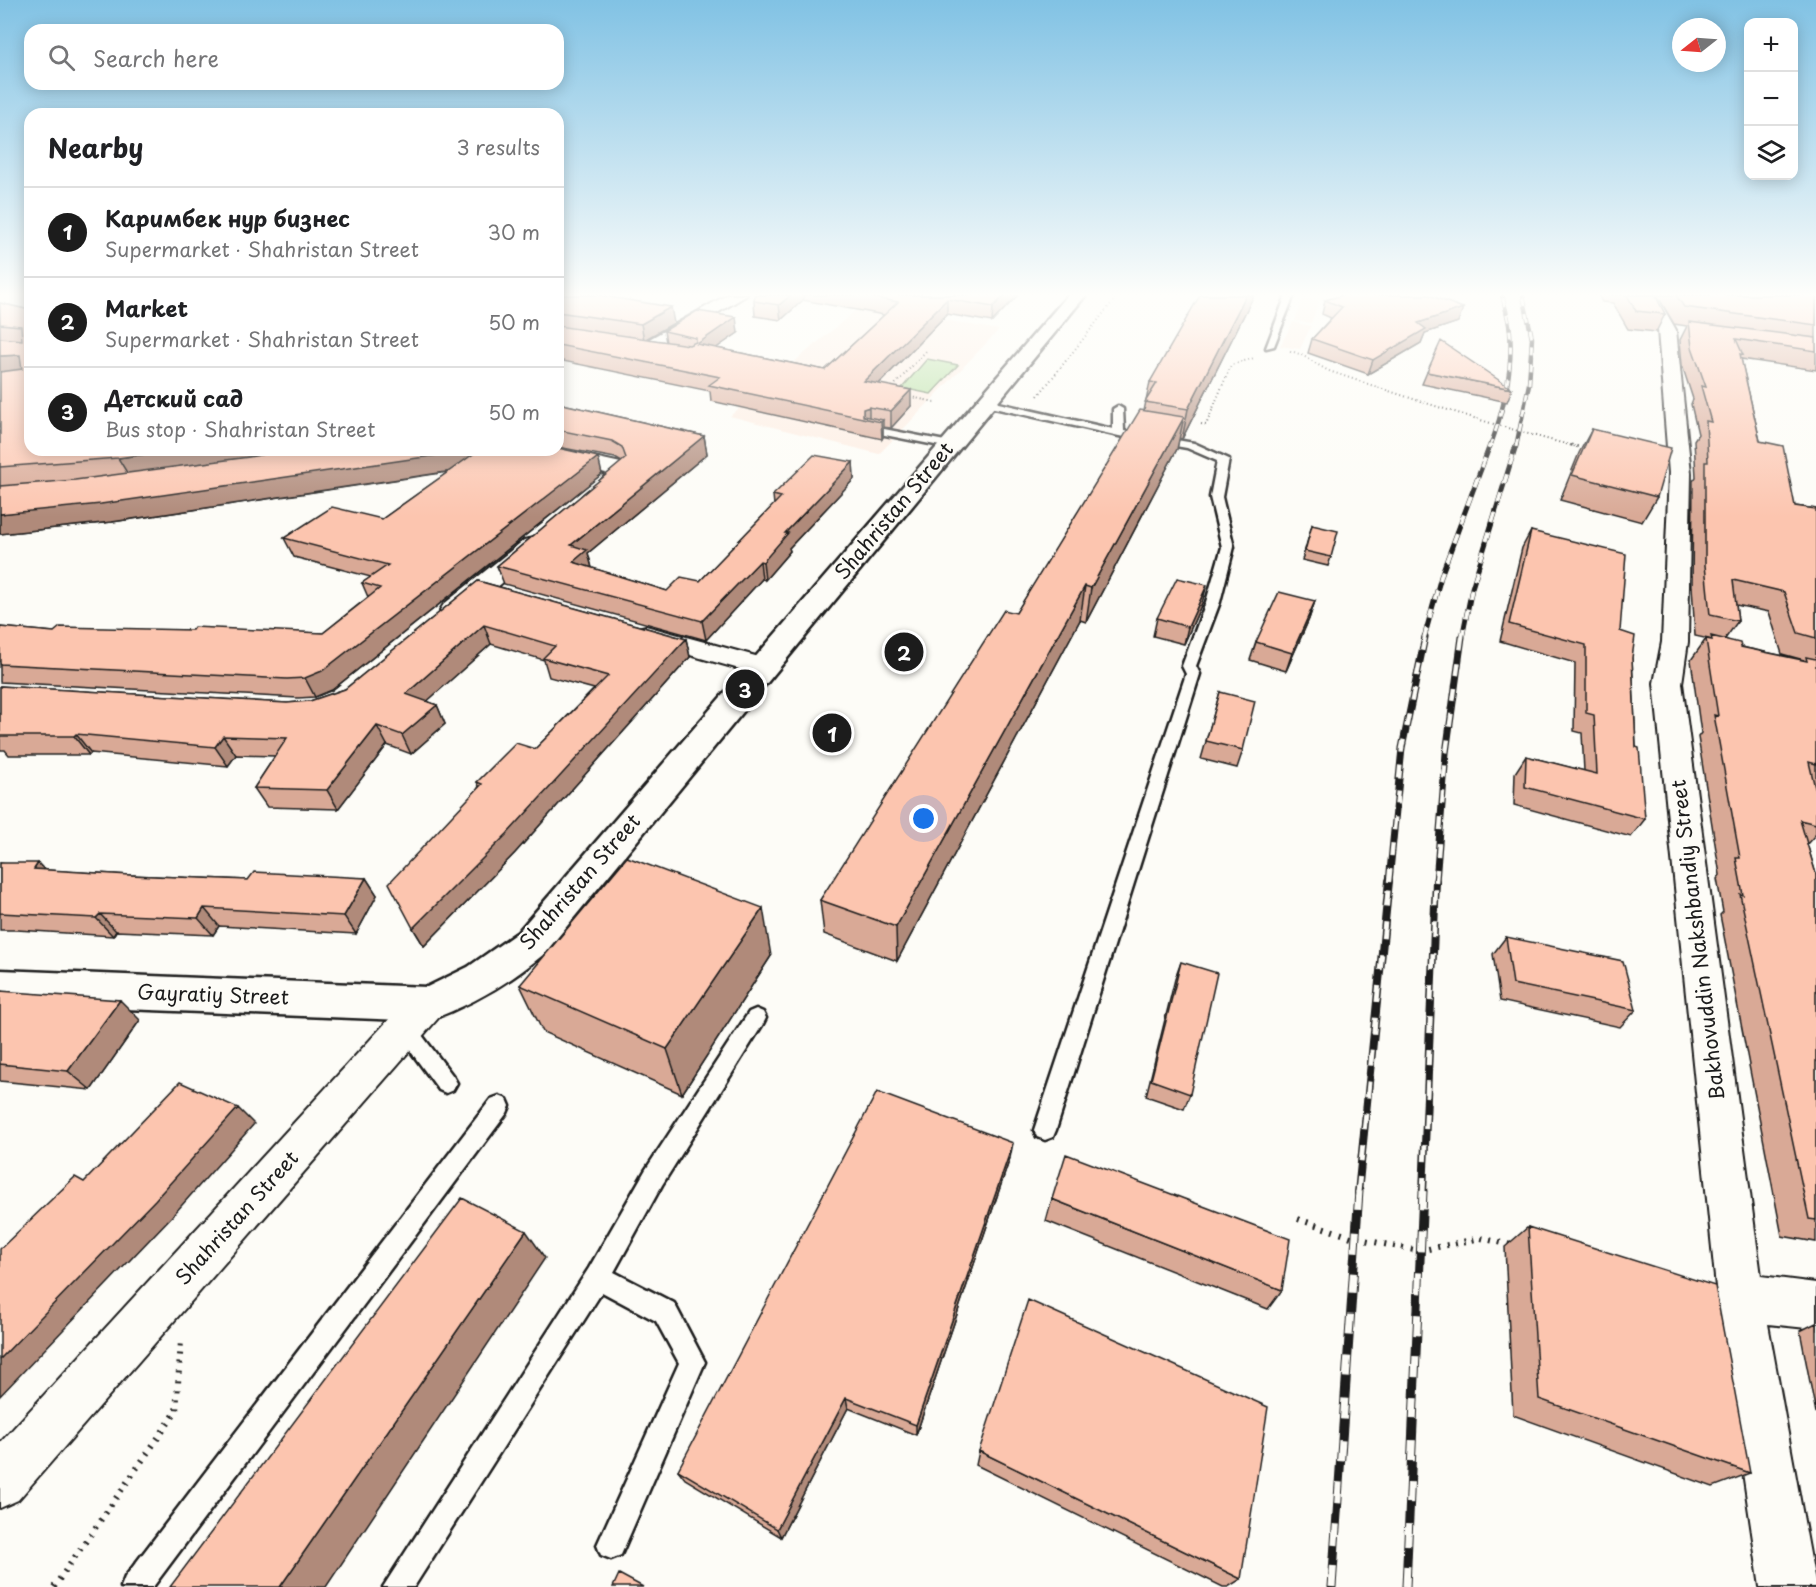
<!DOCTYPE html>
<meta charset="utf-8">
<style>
body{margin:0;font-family:"Playpen Sans",sans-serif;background:#f2f2f2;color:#202124}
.controls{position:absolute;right:18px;top:18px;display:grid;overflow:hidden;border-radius:12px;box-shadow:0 3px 15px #0003}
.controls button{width:54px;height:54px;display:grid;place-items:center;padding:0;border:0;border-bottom:2px solid #e0e0e0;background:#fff;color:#202124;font:30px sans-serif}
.compass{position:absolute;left:1672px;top:18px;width:54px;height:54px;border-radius:50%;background:#fff;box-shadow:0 3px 15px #0003;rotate:253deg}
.you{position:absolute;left:924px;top:819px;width:21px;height:21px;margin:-15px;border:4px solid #fff;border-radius:50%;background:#1a73e8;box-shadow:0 0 0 9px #1a73e833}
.badge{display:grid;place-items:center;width:39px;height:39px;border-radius:50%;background:#1c1c1c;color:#fff;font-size:20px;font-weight:700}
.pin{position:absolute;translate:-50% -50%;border:3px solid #fff;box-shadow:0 2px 6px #0006}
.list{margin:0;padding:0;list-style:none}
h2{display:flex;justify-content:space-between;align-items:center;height:78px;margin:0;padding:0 24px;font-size:26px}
h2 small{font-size:20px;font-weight:400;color:#757577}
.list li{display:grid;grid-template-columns:39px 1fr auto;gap:18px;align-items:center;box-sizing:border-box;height:90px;padding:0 24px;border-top:2px solid #e0e0e0}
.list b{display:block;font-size:22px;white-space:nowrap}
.list p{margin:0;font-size:20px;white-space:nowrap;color:#757577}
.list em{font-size:20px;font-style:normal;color:#757577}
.icon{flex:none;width:33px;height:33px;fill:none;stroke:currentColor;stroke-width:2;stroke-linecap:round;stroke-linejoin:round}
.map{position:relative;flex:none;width:1816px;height:1587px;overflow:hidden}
.search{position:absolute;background:#fff;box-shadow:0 3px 15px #0003;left:24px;top:24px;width:540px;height:66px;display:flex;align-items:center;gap:15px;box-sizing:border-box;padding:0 21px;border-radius:18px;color:#757577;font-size:22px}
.panel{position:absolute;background:#fff;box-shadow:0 3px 15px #0003;left:24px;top:108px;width:540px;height:348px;border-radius:18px}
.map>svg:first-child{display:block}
.built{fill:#fdece1}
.green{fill:#b0dc9a;stroke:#667c5b;stroke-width:1.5}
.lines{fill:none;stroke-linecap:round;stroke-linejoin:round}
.lane-casing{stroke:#1c1c1c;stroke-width:5}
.street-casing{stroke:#1c1c1c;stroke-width:4}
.secondary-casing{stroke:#1c1c1c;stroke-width:5}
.path-far2{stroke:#1c1c1c;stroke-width:2;stroke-dasharray:1 3;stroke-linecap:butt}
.path-far1{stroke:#1c1c1c;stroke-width:3;stroke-dasharray:1.5 4;stroke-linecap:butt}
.path{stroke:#1c1c1c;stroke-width:6;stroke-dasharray:2 7;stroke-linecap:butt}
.lane{fill:#fdfcf7;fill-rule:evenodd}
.street{fill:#fdfcf7;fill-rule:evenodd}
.secondary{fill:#fdfcf7;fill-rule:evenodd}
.rail-far4-casing{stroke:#1c1c1c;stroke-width:4.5}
.rail-far3-casing{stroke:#1c1c1c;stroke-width:5}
.rail-far2-casing{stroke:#1c1c1c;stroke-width:7}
.rail-far1-casing{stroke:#1c1c1c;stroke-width:8}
.rail-casing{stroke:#1c1c1c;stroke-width:9}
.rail-far4{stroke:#fdfcf7;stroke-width:3;stroke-dasharray:8;stroke-linecap:butt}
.rail-far3{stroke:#fdfcf7;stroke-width:4;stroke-dasharray:10;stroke-linecap:butt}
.rail-far2{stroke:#fdfcf7;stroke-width:4.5;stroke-dasharray:13;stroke-linecap:butt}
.rail-far1{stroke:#fdfcf7;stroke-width:5;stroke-dasharray:16;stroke-linecap:butt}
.rail{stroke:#fdfcf7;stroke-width:7;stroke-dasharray:21;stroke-linecap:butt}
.wall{fill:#d9a996;stroke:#1c1c1c;stroke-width:1.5;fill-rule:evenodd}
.shaded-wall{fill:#b08a7a;stroke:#1c1c1c;stroke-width:1.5}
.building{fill:#fcc5af;stroke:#1c1c1c;stroke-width:1.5}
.labels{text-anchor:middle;stroke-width:4.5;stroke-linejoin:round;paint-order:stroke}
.street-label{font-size:20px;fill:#1c1c1c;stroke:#fdfcf7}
</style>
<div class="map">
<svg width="1816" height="1587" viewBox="0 0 1816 1587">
<rect width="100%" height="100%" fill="#fdfcf7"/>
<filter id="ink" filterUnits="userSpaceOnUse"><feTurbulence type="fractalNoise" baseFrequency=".0167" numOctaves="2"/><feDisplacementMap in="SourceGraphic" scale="12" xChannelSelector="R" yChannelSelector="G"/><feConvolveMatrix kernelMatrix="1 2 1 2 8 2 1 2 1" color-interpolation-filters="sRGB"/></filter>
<g filter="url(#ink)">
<path class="built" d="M 1303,297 L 1319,301 L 1311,323 L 1295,321 Z
M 862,305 L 999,330 L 879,454 L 730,416 Z
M 1293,322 L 1311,326 L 1300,349 L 1280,346 Z"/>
<path class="green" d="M 927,359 L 958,365 L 931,394 L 902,388 Z"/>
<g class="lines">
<g class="lane-casing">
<path id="lane" d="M 1286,295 L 1294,295 L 1274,346 L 1266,348 Z
M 985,400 L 1113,429 L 1113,409 L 1118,406 L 1123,409 L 1124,431 L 1194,443 L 1229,459 L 1222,497 L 1234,547 L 1220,602 L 1196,666 L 1200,674 L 1056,1130 L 1053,1137 L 1045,1140 L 1037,1137 L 1034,1130 L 1186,674 L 1182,666 L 1206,602 L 1222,547 L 1210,497 L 1217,461 L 1187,448 L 1119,436 L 981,405 L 981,401 Z
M 869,426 L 950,442 L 956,445 L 950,448 L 865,431 L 865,427 Z
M 756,1009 L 763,1012 L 766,1018 L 763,1024 L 662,1185 L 614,1272 L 674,1303 L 705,1362 L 621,1555 L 611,1559 L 601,1555 L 597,1545 L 679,1363 L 656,1321 L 602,1292 L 414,1587 L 383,1587 L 589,1268 L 646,1169 L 749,1012 Z
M 405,1019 L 412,1022 L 453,1076 L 457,1083 L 453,1090 L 446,1093 L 439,1090 L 398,1034 L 395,1028 L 398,1022 Z
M 499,1096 L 507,1099 L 510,1106 L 507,1113 L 153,1587 L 121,1587 L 125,1577 L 491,1099 Z"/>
</g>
<g class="street-casing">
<path id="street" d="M 727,295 L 747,295 L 653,352 L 647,353 L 558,339 L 558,329 L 644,342 Z
M 1640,295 L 1656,295 L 1676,330 L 1691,473 L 1688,642 L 1682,683 L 1761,1276 L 1816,1283 L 1816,1329 L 1768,1324 L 1816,1587 L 1760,1587 L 1717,1297 L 1654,683 L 1662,642 L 1669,473 L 1658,330 Z
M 558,449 L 621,463 L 628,471 L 622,486 L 599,504 L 583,504 L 580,499 C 587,489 602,485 606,473 L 526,455 L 523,450 Z
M 533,538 L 542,540 L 545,545 L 542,550 L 462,616 L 453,618 L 444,616 L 440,610 L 444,604 L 524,540 Z
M 646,626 L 774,661 L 778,667 L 774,673 L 764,676 L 637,640 L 633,634 L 637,628 Z
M 427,988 L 440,992 L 446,1004 L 440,1016 L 18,1500 L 0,1508 L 0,1443 L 414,992 Z"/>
</g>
<g class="secondary-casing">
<path id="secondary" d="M 1068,295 L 1086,295 L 544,954 C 508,984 471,1005 427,1021 L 0,1004 L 0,970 L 427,987 L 468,967 L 518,932 Z"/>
</g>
<path class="path-far2" d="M 1290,351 C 1308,355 1318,368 1335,373 C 1415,400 1495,426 1577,447
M 890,390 L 927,350
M 906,396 L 935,402
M 1038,396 L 1118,295
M 1201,424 L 1206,425 L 1231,365 L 1254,358"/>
<path class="path-far1" d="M 1571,445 L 1586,449"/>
<path class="path" d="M 1298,1219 L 1354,1238 L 1419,1251 L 1481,1238 L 1511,1245
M 54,1587 L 176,1412 L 181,1341"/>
<use href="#lane" class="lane"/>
<use href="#street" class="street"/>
<use href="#secondary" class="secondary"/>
<g class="rail-far4-casing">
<path id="rail-far4" d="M 1490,447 C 1503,412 1513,369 1510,332 C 1509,320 1505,307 1502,295
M 1516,447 L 1529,384 L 1532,338 L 1523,295"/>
</g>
<g class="rail-far3-casing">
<path id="rail-far3" d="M 1424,638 L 1442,573 L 1490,445
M 1462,638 L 1472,588 L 1516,445"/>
</g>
<g class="rail-far2-casing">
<path id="rail-far2" d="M 1389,882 L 1402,748 L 1425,637
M 1436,882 L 1446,753 L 1462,637"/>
</g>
<g class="rail-far1-casing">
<path id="rail-far1" d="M 1358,1193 L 1389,881
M 1423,1193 L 1436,881"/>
</g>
<g class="rail-casing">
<path id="rail" d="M 1332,1587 L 1359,1191
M 1406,1587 L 1423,1191"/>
</g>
<use href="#rail-far4" class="rail-far4"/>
<use href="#rail-far3" class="rail-far3"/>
<use href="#rail-far2" class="rail-far2"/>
<use href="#rail-far1" class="rail-far1"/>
<use href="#rail" class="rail"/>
</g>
<path class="wall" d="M 558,295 L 674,323 L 645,339 L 666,342 L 664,331 L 738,333 L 716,348 L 825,370 L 884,315 L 803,300 L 781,320 L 755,316 L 754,301 L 755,295 L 1018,295 L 992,322 L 947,314 L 879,384 L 911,406 L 891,428 L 883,427 L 883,437 L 882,439 L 711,401 L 710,391 L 558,360 Z
M 1254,295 L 1182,439 L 1179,438 L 1177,449 L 1086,622 L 1080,620 L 897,961 L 824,934 L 820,900 L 1016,613 L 1144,411 L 1150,382 Z
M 1598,295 L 1655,295 L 1665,314 L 1656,332 L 1628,329 L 1613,303 L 1602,302 Z
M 1657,295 L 1816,295 L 1816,370 L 1741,359 L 1760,441 L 1795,506 L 1816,509 L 1816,834 L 1807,844 L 1816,874 L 1816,1242 L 1782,1236 L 1720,915 L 1723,912 L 1717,879 L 1720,875 L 1698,737 L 1701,733 L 1691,660 L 1706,639 L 1709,640 L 1709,639 L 1695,636 L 1692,586 L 1693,481 L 1696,477 L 1694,440 L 1698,434 L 1691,404 L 1693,399 L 1682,365 L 1680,340 L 1687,326 L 1674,324 ZM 1736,605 L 1769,612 L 1782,654 L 1804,660 L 1741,647 L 1725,639 L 1738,621 Z
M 1325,300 L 1458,322 L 1425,333 L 1421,343 L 1368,374 L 1308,353 L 1312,339 L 1331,318 L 1322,314 Z
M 0,303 L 30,310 L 30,450 L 602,474 L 332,690 L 315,697 L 298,698 L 0,682 L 0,627 L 54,632 L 192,630 L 323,633 L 368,597 L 362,583 L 371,577 L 294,557 L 284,538 L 382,519 L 448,472 L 112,522 L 0,534 Z
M 1427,372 L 1512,389 L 1507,402 L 1422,384 Z
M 558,403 L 704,436 L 707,454 L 588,553 L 592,568 L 667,591 L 700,581 L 774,505 L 773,495 L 853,462 L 854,479 L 789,548 L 790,551 L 765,580 L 762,579 L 706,640 L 504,584 L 497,566 L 622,462 L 615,458 L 558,447 Z
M 1592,429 L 1657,497 L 1642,522 L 1560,500 L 1579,453 Z
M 1312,525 L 1331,557 L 1328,566 L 1302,560 Z
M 1531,531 L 1620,631 L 1632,658 L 1636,747 L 1645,819 L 1631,837 L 1514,805 L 1515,773 L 1526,756 L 1584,771 L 1582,733 L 1574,731 L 1575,663 L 1500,641 L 1522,548 Z
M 478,581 L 686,639 L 690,657 L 515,853 L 424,946 L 413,928 L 479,786 L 477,782 L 535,749 L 594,689 L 549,677 L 544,660 L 491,644 L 427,701 L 437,705 L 445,724 L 411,754 L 387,745 L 338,809 L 267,807 L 254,788 L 275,756 L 236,755 L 228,766 L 91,753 L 89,755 L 9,755 L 5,750 L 0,750 L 0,686 L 287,703 L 310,701 L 345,689 Z
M 1315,601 L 1309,619 L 1286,671 L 1250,660 L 1256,642 Z
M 1202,603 L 1184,644 L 1153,636 L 1157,618 Z
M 1220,692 L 1243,750 L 1237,768 L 1201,759 Z
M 0,863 L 44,870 L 130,875 L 248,880 L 366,878 L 377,895 L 356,934 L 219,926 L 213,935 L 116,931 L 113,936 L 17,930 L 0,930 Z
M 1506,937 L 1636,1010 L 1620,1027 L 1500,1001 L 1493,954 Z
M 771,956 L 682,1094 L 543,1032 L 520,985 Z
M 1181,962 L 1190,1094 L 1184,1109 L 1146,1096 L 1175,979 Z
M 0,991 L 140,1020 L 91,1090 L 0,1081 Z
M 1010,1158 L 916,1435 L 848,1408 L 781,1537 L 685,1479 L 678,1470 Z
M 1052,1199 L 1282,1290 L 1268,1309 L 1046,1221 Z
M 1528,1227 L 1750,1473 L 1713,1487 L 1513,1415 L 1505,1247 Z
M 1816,1323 L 1816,1413 L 1800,1331 Z
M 979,1451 L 1241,1579 L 1228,1587 L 1223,1587 L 976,1465 Z"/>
<path class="shaded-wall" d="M 791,295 L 803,295 L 803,300 L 781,320 L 779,305 Z
M 1005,295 L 1018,295 L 992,322 L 993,307 Z
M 1246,295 L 1254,295 L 1182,439 L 1188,409 Z
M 947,299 L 947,314 L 865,398 L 864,381 Z
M 671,307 L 674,323 L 644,340 L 641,324 Z
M 1463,308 L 1458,322 L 1425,333 L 1421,343 L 1368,374 L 1373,360 L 1418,323 Z
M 736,317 L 738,333 L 699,360 L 697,344 Z
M 20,355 L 30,371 L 0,373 L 0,356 Z
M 911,390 L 911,406 L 891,428 L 891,411 Z
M 869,407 L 869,419 L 863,418 L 863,409 Z
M 1184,417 L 1177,449 L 1086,622 L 1091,588 Z
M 883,420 L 883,437 L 882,439 L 881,422 Z
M 704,436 L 707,454 L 588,553 L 592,568 L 573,562 L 571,545 Z
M 174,450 L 294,450 L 129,476 L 118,458 Z
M 473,450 L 480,450 L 486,466 L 112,522 L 0,534 L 0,514 Z
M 598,457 L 602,474 L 332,690 L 315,697 L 305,678 Z
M 853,462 L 854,479 L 789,548 L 790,551 L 765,580 L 763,562 L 785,533 Z
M 760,561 L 762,579 L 706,640 L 702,621 Z
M 1207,585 L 1202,603 L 1184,644 L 1188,627 Z
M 1085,586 L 1080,620 L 897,961 L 896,927 Z
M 1315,601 L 1309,619 L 1286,671 L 1292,653 Z
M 484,625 L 491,644 L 414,713 L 406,694 Z
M 686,639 L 690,657 L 515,853 L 424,946 L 413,928 Z
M 437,705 L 445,724 L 411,754 L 402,735 Z
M 377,726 L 387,745 L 338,809 L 327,790 Z
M 76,734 L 91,753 L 89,755 L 74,736 Z
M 223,736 L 236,755 L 228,766 L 215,747 Z
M 38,863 L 55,881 L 34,869 Z
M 366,878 L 377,895 L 356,934 L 344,916 Z
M 204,908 L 219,926 L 213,935 L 198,918 Z
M 763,908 L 771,956 L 682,1094 L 667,1049 Z
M 100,914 L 116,931 L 113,936 L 96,918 Z
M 120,1000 L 140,1020 L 91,1090 L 68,1071 Z
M 238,1108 L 254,1124 L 174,1214 L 0,1396 L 0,1359 Z
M 1013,1143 L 1010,1158 L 916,1435 L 916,1425 Z
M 526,1231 L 545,1258 L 326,1587 L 280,1587 Z
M 846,1398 L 848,1408 L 781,1537 L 777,1529 Z"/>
<path class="building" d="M 558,295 L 597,295 L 671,307 L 641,324 L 558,312 Z
M 755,295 L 791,295 L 779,305 L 754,301 Z
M 858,295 L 1005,295 L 993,307 L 947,299 L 864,381 L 911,390 L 891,411 L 869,407 L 863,409 L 863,416 L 883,420 L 881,422 L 709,385 L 720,377 L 558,345 L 558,326 L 689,345 L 696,342 L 696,338 L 664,331 L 697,311 L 736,317 L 697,344 L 825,370 L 898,302 Z
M 1200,295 L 1246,295 L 1188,409 L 1145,402 L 1157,383 L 1150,382 Z
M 1343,295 L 1429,295 L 1463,308 L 1418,323 L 1426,329 L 1373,360 L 1312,339 L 1342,307 L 1325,300 Z
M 1627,295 L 1655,295 L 1665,314 L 1636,311 Z
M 1676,295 L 1816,295 L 1816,325 L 1684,307 Z
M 0,303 L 30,310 L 30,450 L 174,450 L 118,458 L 0,467 L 0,372 L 22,369 L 20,355 L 0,356 L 0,338 L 22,340 L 21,326 L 0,324 Z
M 1689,322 L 1816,338 L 1816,351 L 1736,339 L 1743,355 L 1740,354 L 1760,441 L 1783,446 L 1795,506 L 1816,509 L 1816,638 L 1798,633 L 1784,592 L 1733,580 L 1738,621 L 1710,615 L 1705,565 L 1705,462 L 1708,462 L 1706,421 L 1711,422 L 1701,386 L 1706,387 L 1692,347 Z
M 1441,341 L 1512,389 L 1427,372 Z
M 558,403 L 704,436 L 571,545 L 587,550 L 573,562 L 667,591 L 681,577 L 700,581 L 781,497 L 773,495 L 814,455 L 853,462 L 785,533 L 788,533 L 763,562 L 760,561 L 702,621 L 497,566 L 626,458 L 622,447 L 612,441 L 558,430 Z
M 1140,410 L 1184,417 L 1091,588 L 1085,586 L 896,927 L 820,900 L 1004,610 L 1016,613 Z
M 1592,429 L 1671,448 L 1657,497 L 1572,475 Z
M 558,448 L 598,457 L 322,671 L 305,678 L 287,679 L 0,664 L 0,627 L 54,632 L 60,627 L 192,630 L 194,627 L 323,633 L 380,588 L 362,583 L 388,565 L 284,538 L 332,507 L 382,519 L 479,450 L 558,450 Z
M 287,450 L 473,450 L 101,504 L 0,514 L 0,486 L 75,480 L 249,457 Z
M 1312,525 L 1338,531 L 1331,557 L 1305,551 Z
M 1531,531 L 1626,554 L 1620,631 L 1635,636 L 1632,658 L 1636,747 L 1639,748 L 1645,819 L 1525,787 L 1526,756 L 1597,774 L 1594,715 L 1586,713 L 1586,645 L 1509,624 Z
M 1177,578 L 1207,585 L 1188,627 L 1157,618 Z
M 478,581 L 686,639 L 507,834 L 413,928 L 389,883 L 482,784 L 477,782 L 516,743 L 535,749 L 608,676 L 543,658 L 555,646 L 484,625 L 406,694 L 437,705 L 402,735 L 377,726 L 327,790 L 254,788 L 287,738 L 223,736 L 215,747 L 76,734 L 74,736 L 0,736 L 0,686 L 287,703 L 310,701 L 345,689 Z
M 1279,592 L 1315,601 L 1292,653 L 1256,642 Z
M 1711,636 L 1740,643 L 1741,647 L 1807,661 L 1806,657 L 1816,659 L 1816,764 L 1809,762 L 1816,792 L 1816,824 L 1800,820 L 1816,874 L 1816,1220 L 1809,1219 L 1740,894 L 1743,895 L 1736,858 L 1740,858 L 1714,715 L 1718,716 L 1706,639 L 1712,640 Z
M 1220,692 L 1255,701 L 1243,750 L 1206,741 Z
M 627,857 L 763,908 L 667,1049 L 520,985 Z
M 0,863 L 38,863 L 34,869 L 130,875 L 248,880 L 254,872 L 366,878 L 344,916 L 204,908 L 198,918 L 100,914 L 96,918 L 0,913 Z
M 1506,937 L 1623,961 L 1636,1010 L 1513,984 Z
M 1181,962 L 1217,973 L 1190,1094 L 1151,1080 Z
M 0,991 L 120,1000 L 68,1071 L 0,1064 Z
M 180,1082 L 238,1108 L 155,1200 L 0,1359 L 0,1249 L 75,1177 L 84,1182 Z
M 877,1092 L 1013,1143 L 916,1425 L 846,1398 L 777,1529 L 678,1470 Z
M 1066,1154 L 1290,1239 L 1282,1290 L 1052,1199 Z
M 462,1198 L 526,1231 L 280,1587 L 170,1587 Z
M 1528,1227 L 1715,1286 L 1750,1473 L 1539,1399 Z
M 1028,1300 L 1268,1407 L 1241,1579 L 979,1451 Z
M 619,1574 L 643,1587 L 613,1587 Z"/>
</g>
<linearGradient id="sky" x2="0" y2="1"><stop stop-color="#81c2e4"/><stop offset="0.57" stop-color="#fefefb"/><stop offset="1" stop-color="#fefefb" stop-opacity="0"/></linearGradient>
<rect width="1816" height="517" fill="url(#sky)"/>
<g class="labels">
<g class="street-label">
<text transform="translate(894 511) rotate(-50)" y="7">Shahristan Street</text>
<text transform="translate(580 882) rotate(-49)" y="7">Shahristan Street</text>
<text transform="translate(1698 940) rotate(-97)" y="7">Bakhovuddin Nakshbandiy Street</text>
<text transform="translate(213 995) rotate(2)" y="7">Gayratiy Street</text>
<text transform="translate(237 1218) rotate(-48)" y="7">Shahristan Street</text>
</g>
</g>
</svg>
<div class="controls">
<button>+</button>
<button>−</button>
<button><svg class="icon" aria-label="layers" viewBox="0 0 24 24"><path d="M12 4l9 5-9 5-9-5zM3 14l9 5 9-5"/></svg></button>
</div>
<svg class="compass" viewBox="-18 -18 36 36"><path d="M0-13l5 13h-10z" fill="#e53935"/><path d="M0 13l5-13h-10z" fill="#757577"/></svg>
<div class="you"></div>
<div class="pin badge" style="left:832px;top:733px">1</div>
<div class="pin badge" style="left:904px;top:652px">2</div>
<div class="pin badge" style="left:745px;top:689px">3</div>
<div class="search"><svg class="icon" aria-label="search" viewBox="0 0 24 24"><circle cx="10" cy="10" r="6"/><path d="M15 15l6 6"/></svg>Search here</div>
<section class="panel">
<h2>Nearby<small>3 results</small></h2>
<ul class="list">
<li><span class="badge">1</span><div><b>Каримбек нур бизнес</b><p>Supermarket · Shahristan Street</p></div><em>30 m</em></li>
<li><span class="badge">2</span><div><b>Market</b><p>Supermarket · Shahristan Street</p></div><em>50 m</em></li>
<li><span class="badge">3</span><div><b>Детский сад</b><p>Bus stop · Shahristan Street</p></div><em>50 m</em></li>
</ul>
</section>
</div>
